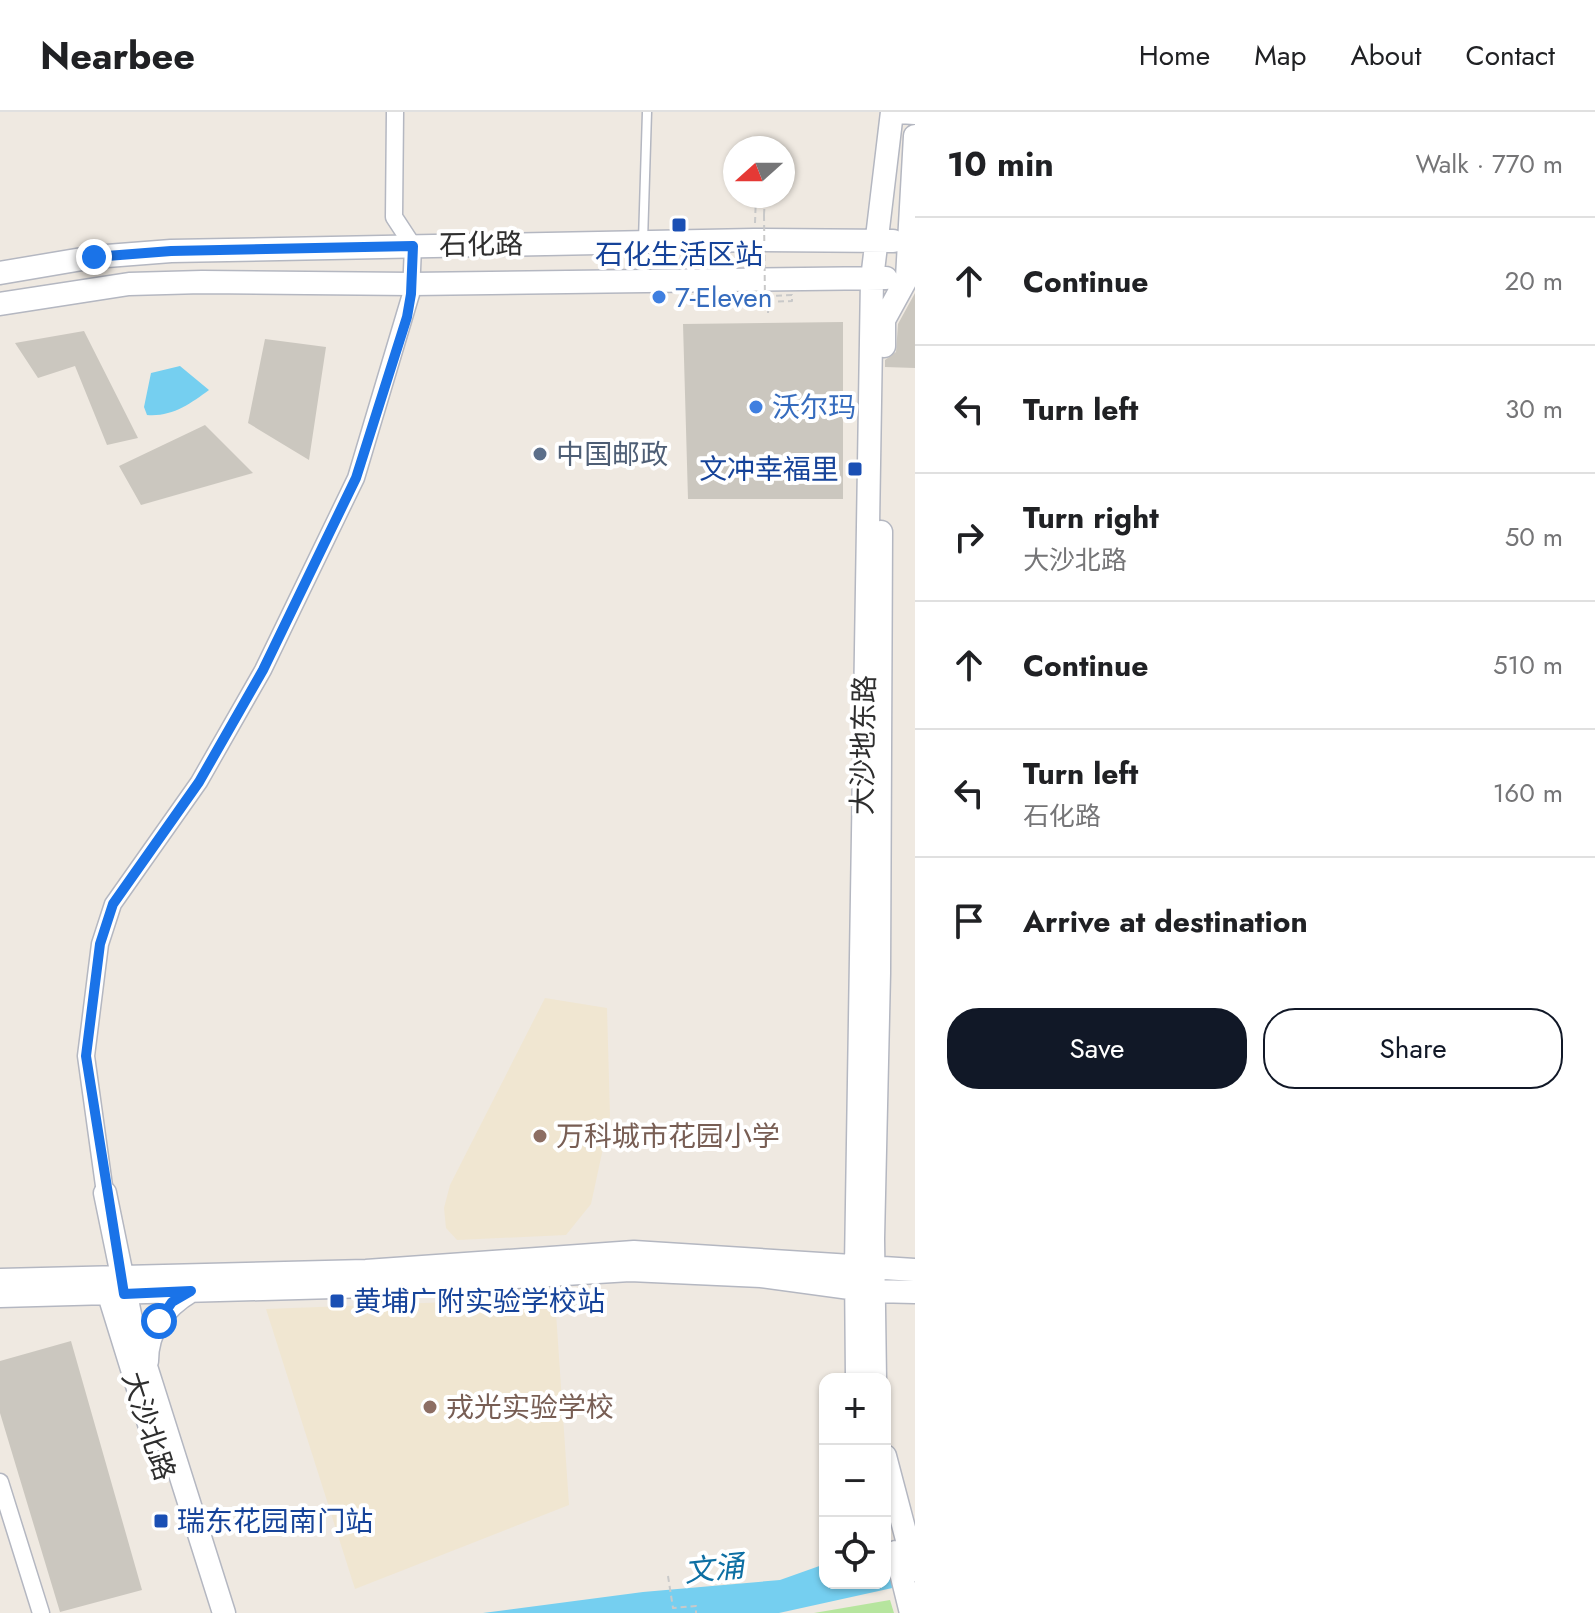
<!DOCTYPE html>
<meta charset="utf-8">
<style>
body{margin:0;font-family:Jost,"Noto Sans SC",sans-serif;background:#f6f6f6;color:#202124}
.controls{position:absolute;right:24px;bottom:24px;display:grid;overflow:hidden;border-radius:16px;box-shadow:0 2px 6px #0004}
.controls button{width:72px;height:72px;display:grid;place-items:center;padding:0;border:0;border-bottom:2px solid #e0e0e0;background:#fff;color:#202124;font:40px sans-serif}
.compass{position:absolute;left:723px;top:24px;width:72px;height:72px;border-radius:50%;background:#fff;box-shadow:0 2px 6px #0004;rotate:249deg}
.stop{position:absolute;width:24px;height:24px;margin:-18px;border:6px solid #1a73e8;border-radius:50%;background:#fff}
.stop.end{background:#1a73e8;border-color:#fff;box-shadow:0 2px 8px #0008}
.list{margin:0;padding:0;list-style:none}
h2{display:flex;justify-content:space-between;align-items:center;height:104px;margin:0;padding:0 32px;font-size:34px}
h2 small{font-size:26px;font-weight:400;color:#757577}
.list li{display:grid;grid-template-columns:52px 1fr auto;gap:24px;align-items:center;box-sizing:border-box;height:128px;padding:0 32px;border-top:2px solid #e0e0e0}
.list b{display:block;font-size:30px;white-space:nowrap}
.list p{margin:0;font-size:26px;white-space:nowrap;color:#757577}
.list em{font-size:26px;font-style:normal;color:#757577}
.actions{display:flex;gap:16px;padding:24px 32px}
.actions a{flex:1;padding:18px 0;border:2px solid #111827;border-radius:32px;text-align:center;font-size:28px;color:#111827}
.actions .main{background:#111827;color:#fff}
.icon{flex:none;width:44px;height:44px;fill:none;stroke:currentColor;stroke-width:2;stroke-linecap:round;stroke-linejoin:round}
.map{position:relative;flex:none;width:915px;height:1501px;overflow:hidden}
header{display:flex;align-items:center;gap:48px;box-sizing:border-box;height:112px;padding:0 40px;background:#fff;border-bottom:2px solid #e0e0e0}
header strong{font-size:38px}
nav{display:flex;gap:44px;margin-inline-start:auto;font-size:28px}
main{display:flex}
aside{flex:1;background:#fff}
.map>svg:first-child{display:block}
.education{fill:#f0e6d1}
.green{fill:#b6e59e}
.water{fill:#75cff0}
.building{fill:#cbc7bf}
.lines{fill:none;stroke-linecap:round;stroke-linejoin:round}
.lane-casing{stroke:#b4b7c1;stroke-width:11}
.street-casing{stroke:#b4b7c1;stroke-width:19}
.secondary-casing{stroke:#b4b7c1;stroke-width:25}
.path{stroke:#c9c9c9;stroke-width:2;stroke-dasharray:6 4;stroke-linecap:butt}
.lane{stroke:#fff;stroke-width:8}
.street{stroke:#fff;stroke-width:16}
.secondary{stroke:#fff;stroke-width:22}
.path-bridge{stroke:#c9c9c9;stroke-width:2;stroke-dasharray:6 4;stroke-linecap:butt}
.route{stroke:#1a73e8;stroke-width:10}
.transit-dot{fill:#1a4fb4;stroke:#fff;stroke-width:3}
.shop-dot{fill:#3f7fe0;stroke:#fff;stroke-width:3}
.service-dot{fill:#5c6f8a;stroke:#fff;stroke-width:3}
.education-dot{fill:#8d6e63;stroke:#fff;stroke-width:3}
.labels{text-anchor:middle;stroke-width:8;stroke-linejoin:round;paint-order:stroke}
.street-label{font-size:28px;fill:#2e2e2e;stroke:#fff}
.transit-label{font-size:28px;fill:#164399;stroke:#fff;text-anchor:start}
.shop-label{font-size:28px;fill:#366cbe;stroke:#fff;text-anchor:start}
.service-label{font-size:28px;fill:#4e5e75;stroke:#fff;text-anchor:start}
.education-label{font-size:28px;fill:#785e54;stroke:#fff;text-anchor:start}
.water-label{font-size:30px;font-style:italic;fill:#0d6fa3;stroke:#fff}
</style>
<header>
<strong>Nearbee</strong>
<nav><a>Home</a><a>Map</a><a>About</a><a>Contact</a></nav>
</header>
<main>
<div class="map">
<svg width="915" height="1501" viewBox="0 0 915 1501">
<rect width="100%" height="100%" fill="#efe9e1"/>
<path class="education" d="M 545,886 L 607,896 L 610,1004 L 591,1092 L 566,1123 L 457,1128 L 446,1116 L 444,1096 L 450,1073 Z
M 555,1186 L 569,1393 L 355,1477 L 266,1197 Z"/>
<path class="green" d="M 890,1488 L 894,1501 L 814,1501 Z"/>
<path class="water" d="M 180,254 L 209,278 C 190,292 172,305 147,303 L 144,295 L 151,261 Z
M 915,1422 L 915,1471 L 779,1501 L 483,1501 L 643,1480 L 780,1468 L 825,1452 L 825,1471 L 885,1471 L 885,1432 Z"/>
<path class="building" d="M 915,181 L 915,256 L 885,255 L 885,248 L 896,240 L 898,212 Z
M 843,210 L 843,387 L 688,387 L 683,212 Z
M 84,219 L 138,326 L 107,333 L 75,254 L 38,266 L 15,231 Z
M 265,227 L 326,235 L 309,348 L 248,311 Z
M 205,313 L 253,361 L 141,393 L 119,354 Z
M 71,1229 L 142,1478 L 60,1500 L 0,1301 L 0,1249 Z"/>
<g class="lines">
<g class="lane-casing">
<path id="lane" d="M 643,129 L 647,0"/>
</g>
<g class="street-casing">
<path id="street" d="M 105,1081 L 86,944 L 100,832 L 113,792 L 199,670 L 263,558 L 356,366 L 411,182 L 413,134 L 394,105 L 395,0
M 0,1370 L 41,1501"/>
</g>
<g class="secondary-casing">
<path id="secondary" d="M 898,0 L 915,1
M 0,161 L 94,145 L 171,139 L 754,128 L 893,129
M 0,192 L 129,172 L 202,170 L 412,172 L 886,166
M 884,234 L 884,208 L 907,166 L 915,24
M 105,1081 L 131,1207 L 224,1501
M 0,1168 L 366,1159 L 634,1140 L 915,1158
M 105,1170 L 154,1328
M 0,1184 L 370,1174 L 630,1158 L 761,1164 L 872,1179 L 915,1180
M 147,1249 C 147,1217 164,1195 191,1179
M 857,1267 L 856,1154 L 872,167 L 892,0
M 875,1267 L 873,1127 L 879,861 L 881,420
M 885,1344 L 915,1458
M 896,1440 L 911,1501"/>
</g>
<path class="path" d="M 764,103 L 765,84
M 755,111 L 756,84
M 737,187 L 737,190 L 765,190
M 768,201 L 769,186
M 668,1464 L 673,1496 L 696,1494 L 696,1501"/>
<use href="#lane" class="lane"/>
<use href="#street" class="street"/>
<use href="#secondary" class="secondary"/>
<path class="path-bridge" d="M 764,103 L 765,190 L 792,189 L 792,183 L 770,184"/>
</g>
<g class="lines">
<path class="route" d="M 94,145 L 171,139 L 413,134 L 411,182 L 407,205 L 356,366 L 263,558 L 199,670 L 113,792 L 100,832 L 86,944 L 124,1182 L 191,1179 L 172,1190 L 159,1209"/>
</g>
<g class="transit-dot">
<rect x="671" y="105" width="16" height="16" rx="4"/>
<rect x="847" y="349" width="16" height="16" rx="4"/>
<rect x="329" y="1181" width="16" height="16" rx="4"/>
<rect x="153" y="1401" width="16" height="16" rx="4"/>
</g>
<g class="shop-dot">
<circle cx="659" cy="185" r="8"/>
<circle cx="756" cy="295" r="8"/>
</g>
<circle class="service-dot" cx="540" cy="342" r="8"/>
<g class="education-dot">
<circle cx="540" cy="1024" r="8"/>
<circle cx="430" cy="1295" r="8"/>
</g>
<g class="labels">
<g class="street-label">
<text transform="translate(481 132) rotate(-1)" y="10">石化路</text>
<text transform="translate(863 633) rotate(-89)" y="10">大沙地东路</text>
<text transform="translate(149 1314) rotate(72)" y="10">大沙北路</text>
</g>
<g class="transit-label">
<text x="679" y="152" text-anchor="middle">石化生活区站</text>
<text x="839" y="367" text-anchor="end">文冲幸福里</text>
<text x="353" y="1199">黄埔广附实验学校站</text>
<text x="177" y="1419">瑞东花园南门站</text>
</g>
<g class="shop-label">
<text x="675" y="195">7-Eleven</text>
<text x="772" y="305">沃尔玛</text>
</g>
<g class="service-label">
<text x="556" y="352">中国邮政</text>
</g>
<g class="education-label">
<text x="556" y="1034">万科城市花园小学</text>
<text x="446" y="1305">戎光实验学校</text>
</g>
<g class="water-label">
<text transform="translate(714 1457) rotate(-6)" y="10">文涌</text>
</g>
</g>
</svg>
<div class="controls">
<button>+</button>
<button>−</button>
<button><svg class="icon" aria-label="locate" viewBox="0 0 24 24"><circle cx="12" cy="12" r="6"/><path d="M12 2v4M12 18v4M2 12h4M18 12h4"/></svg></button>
</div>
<svg class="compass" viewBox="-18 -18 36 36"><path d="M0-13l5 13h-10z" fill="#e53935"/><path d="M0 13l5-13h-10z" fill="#757577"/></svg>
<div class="stop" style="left:159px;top:1209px"></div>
<div class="stop end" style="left:94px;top:145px"></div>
</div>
<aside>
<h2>10 min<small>Walk · 770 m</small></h2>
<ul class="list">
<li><svg class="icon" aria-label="ahead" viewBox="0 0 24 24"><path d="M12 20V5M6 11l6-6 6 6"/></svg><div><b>Continue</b></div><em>20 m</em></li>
<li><svg class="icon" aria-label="left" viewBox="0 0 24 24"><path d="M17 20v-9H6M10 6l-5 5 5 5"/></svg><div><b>Turn left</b></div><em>30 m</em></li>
<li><svg class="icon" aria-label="right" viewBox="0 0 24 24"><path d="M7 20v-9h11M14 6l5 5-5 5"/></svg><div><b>Turn right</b><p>大沙北路</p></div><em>50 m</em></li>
<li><svg class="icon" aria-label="ahead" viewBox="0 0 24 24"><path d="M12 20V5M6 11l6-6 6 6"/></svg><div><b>Continue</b></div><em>510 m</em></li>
<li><svg class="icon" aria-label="left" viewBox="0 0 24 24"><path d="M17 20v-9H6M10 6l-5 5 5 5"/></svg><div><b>Turn left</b><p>石化路</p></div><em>160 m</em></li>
<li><svg class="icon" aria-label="arrive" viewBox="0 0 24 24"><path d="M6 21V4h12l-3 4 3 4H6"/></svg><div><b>Arrive at destination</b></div></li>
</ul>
<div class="actions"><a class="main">Save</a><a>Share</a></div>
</aside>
</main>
